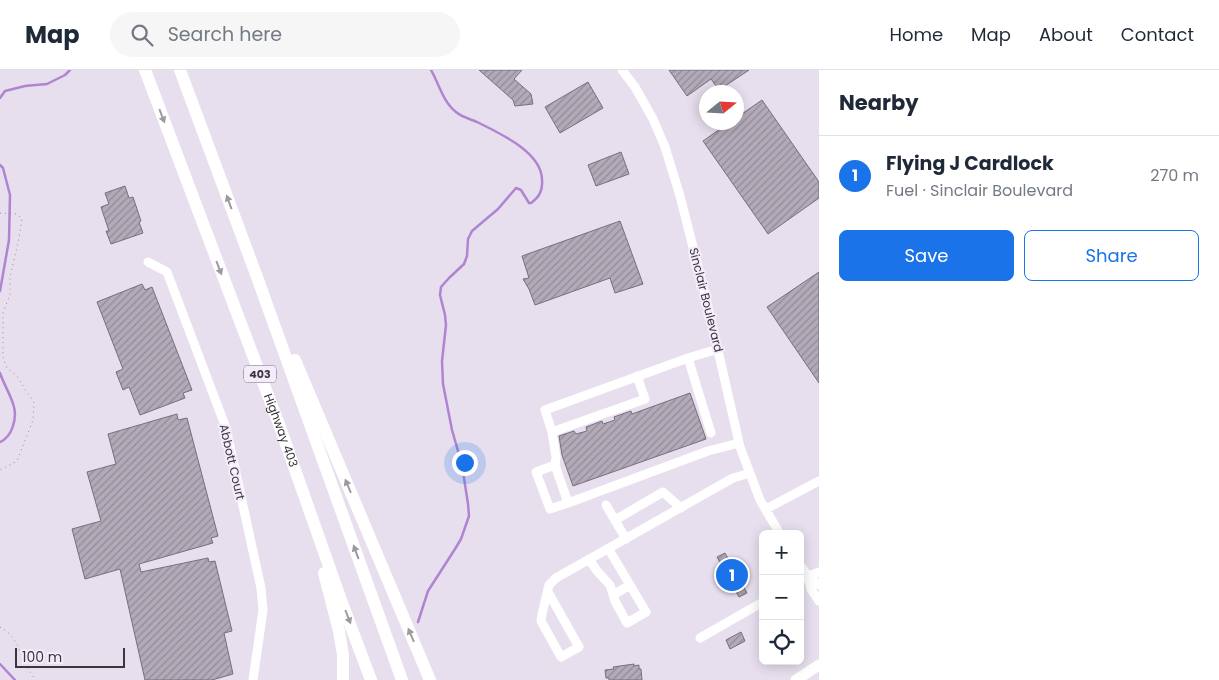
<!DOCTYPE html>
<meta charset="utf-8">
<style>
body{margin:0;font-family:Poppins,sans-serif;background:#f6f6f7;color:#1f2937}
.controls{position:absolute;right:15px;bottom:15px;display:grid;overflow:hidden;border-radius:8px;box-shadow:0 2px 12px #0003}
.controls button{width:45px;height:45px;display:grid;place-items:center;padding:0;border:0;border-bottom:1px solid #e0e1e3;background:#fff;color:#1f2937;font:25px sans-serif}
.compass{position:absolute;left:699px;top:15px;width:45px;height:45px;border-radius:50%;background:#fff;box-shadow:0 2px 12px #0003;rotate:72deg}
.scale{position:absolute;left:15px;bottom:12px;width:110px;box-sizing:border-box;padding-left:5px;border:2px solid #39363c;border-top:0;font-size:14px;line-height:18px;white-space:nowrap;color:#39363c;-webkit-text-stroke:4px #f4ecfb;paint-order:stroke}
.you{position:absolute;left:464px;top:392px;width:18px;height:18px;margin:-12px;border:4px solid #fff;border-radius:50%;background:#1a73e8;box-shadow:0 0 0 8px #1a73e833}
.badge{display:grid;place-items:center;width:32px;height:32px;border-radius:50%;background:#1a73e8;color:#fff;font-size:16px;font-weight:700}
.pin{position:absolute;translate:-50% -50%;border:2px solid #fff;box-shadow:0 1px 5px #0006}
.list{margin:0;padding:0;list-style:none}
h2{display:flex;justify-content:space-between;align-items:center;height:65px;margin:0;padding:0 20px;font-size:21px}
h2 small{font-size:16px;font-weight:400;color:#747a83}
.list li{display:grid;grid-template-columns:32px 1fr auto;gap:15px;align-items:center;box-sizing:border-box;height:80px;padding:0 20px;border-top:1px solid #e0e1e3}
.list b{display:block;font-size:19px;white-space:nowrap}
.list p{margin:0;font-size:16px;white-space:nowrap;color:#747a83}
.list em{font-size:16px;font-style:normal;color:#747a83}
.actions{display:flex;gap:10px;padding:15px 20px}
.actions a{flex:1;padding:11px 0;border:1px solid #1a73e8;border-radius:8px;text-align:center;font-size:18px;color:#1a73e8}
.actions .main{background:#1a73e8;color:#fff}
.icon{flex:none;width:28px;height:28px;fill:none;stroke:currentColor;stroke-width:2;stroke-linecap:round;stroke-linejoin:round}
.map{position:relative;flex:none;width:819px;height:610px;overflow:hidden}
header{display:flex;align-items:center;gap:30px;box-sizing:border-box;height:70px;padding:0 25px;background:#fff;border-bottom:1px solid #e0e1e3}
header strong{font-size:24px}
nav{display:flex;gap:28px;margin-inline-start:auto;font-size:18px}
.search{width:350px;height:45px;background:#f6f6f7;display:flex;align-items:center;gap:12px;box-sizing:border-box;padding:0 18px;border-radius:28px;color:#747a83;font-size:19px}
main{display:flex}
aside{flex:1;background:#fff}
.map>svg:first-child{display:block}
.lines{fill:none;stroke-linecap:round;stroke-linejoin:round}
.stream{stroke:#b184d1;stroke-width:2.5}
.building{fill:url(#building-hatch);stroke:#766f7c}
.path{stroke:#948e99;stroke-width:1;stroke-dasharray:1 4;stroke-linecap:butt}
.minor{stroke:#fff;stroke-width:9}
.major{stroke:#fff;stroke-width:11}
.highway{stroke:#fff;stroke-width:12}
.oneway{fill:#9c9a9e}
.labels{text-anchor:middle;stroke-width:4;stroke-linejoin:round;paint-order:stroke}
.shield{fill:#f4ecfb;stroke:#716d75;stroke-width:1}
.shield-label{font-size:11px;font-weight:bold;fill:#39363c}
.street-label{font-size:12px;fill:#39363c;stroke:#f4ecfb}
</style>
<header>
<strong>Map</strong>
<div class="search"><svg class="icon" aria-label="search" viewBox="0 0 24 24"><circle cx="10" cy="10" r="6"/><path d="M15 15l6 6"/></svg>Search here</div>
<nav><a>Home</a><a>Map</a><a>About</a><a>Contact</a></nav>
</header>
<main>
<div class="map">
<svg width="819" height="610" viewBox="0 0 819 610">
<defs>
<pattern id="building-hatch" width="6" height="6" patternUnits="userSpaceOnUse" patternTransform="scale(1.25)"><rect width="6" height="6" fill="#b2aab8"/><path d="M-1 1l2-2M0 6l6-6M5 7l2-2" fill="none" stroke="#928b97"/></pattern>
</defs>
<rect width="100%" height="100%" fill="#e7dfee"/>
<g class="lines">
<path class="stream" d="M 0,28 L 5,21 L 25,16 L 47,14 L 65,5 L 70,0
M 0,95 L 3,98 L 10,125 L 9,170 L 0,221
M 0,303 C 4,315 11,325 14,337 C 17,349 12,367 0,372
M 418,552 L 428,521 L 455,479 L 461,469 L 469,446 L 468,434 L 462,395 L 452,360 L 443,314 L 442,291 L 446,255 L 445,245 L 440,225 L 441,217 L 449,208 L 464,194 L 467,186 L 468,169 L 472,161 L 498,139 L 516,118 L 521,120 L 529,133 L 531,133 C 539,127 543,121 542,110 C 542,82 499,63 477,52 C 470,49 462,47 456,42 C 443,32 439,14 431,0
M 0,594 L 15,610"/>
</g>
<path class="building" d="M 479,0 L 522,0 L 514,9 L 531,24 L 533,34 L 515,36 L 513,30 Z
M 669,0 L 749,0 L 719,20 L 711,9 L 687,26 Z
M 588,12 L 603,38 L 560,63 L 545,37 Z
M 762,30 L 819,112 L 819,128 L 768,164 L 703,71 L 730,52 L 736,52 L 736,48 Z
M 621,82 L 629,104 L 596,116 L 588,95 Z
M 125,116 L 129,128 L 133,127 L 141,151 L 139,152 L 143,163 L 111,174 L 106,161 L 109,161 L 101,137 L 109,134 L 105,123 Z
M 620,151 L 643,214 L 615,223 L 610,208 L 535,235 L 529,219 L 523,209 L 529,208 L 522,186 Z
M 819,202 L 819,313 L 767,237 Z
M 142,214 L 145,220 L 152,217 L 192,320 L 183,323 L 185,328 L 140,345 L 129,317 L 123,320 L 116,302 L 123,299 L 97,232 Z
M 690,323 L 706,369 L 573,416 L 562,385 L 559,366 L 574,361 L 576,364 L 587,361 L 586,357 L 602,351 L 603,354 L 615,350 L 614,347 L 631,341 L 632,344 Z
M 177,344 L 178,350 L 187,348 L 218,466 L 211,468 L 213,473 L 139,494 L 141,502 L 208,488 L 209,492 L 215,491 L 232,561 L 224,563 L 233,604 L 212,610 L 145,610 L 120,499 L 85,509 L 72,459 L 101,451 L 87,402 L 116,394 L 108,364 Z
M 725,483 L 747,523 L 739,527 L 717,487 Z
M 741,562 L 745,571 L 730,579 L 726,570 Z
M 634,594 L 634,596 L 639,595 L 639,599 L 641,599 L 642,610 L 609,610 L 609,608 L 606,608 L 605,600 L 614,599 L 613,597 Z"/>
<g class="lines">
<path class="path" d="M 0,143 L 17,144 L 22,149 L 19,168 L 10,207 L 10,225 L 3,242 L 3,287 L 7,298 L 17,306 L 26,321 L 34,332 L 33,350 L 17,391 L 0,400
M 0,557 C 16,566 18,577 25,593 C 27,599 32,604 35,610"/>
<path class="minor" d="M 622,0 L 635,17 L 653,49 L 665,77 L 680,126 L 706,228 L 740,377 L 760,430 L 780,464
M 148,192 L 167,202 L 226,358 L 261,518 L 263,540 L 253,610
M 718,279 L 688,288 L 545,340 L 552,362 L 556,387 L 555,395 L 568,433 L 708,381 L 739,373
M 688,288 L 711,363
M 552,362 L 645,329 L 637,306
M 555,395 L 536,402 L 550,439 L 568,433
M 606,435 L 626,469
M 766,439 L 819,411
M 615,450 L 663,422 L 681,438
M 589,489 L 597,501 L 610,515 L 615,531 L 627,553 L 646,542 L 608,478
M 800,495 L 808,506 L 819,515
M 808,506 L 811,519 L 819,531
M 800,510 L 819,502
M 548,522 L 579,577 L 561,587 L 541,551 L 542,544 L 549,515 L 556,508 L 733,408 L 750,403
M 613,525 L 630,515
M 700,568 L 763,532"/>
<path class="major" d="M 796,610 L 819,595"/>
<g class="highway">
<path id="s1" d="M 145,0 L 280,357 L 342,533 L 371,610"/>
<path d="M 180,0 L 257,207 L 402,610"/>
<path d="M 295,290 L 430,610"/>
<path d="M 324,503 L 339,561 L 343,585 L 343,610"/>
</g>
</g>
<defs><path id="oneway-solid" d="M-6-.8H1V-3.2L6.5 0L1 3.2V.8H-6Z" transform="scale(1.25)"/></defs>
<g class="oneway">
<use href="#oneway-solid" transform="translate(162 46) rotate(69)"/>
<use href="#oneway-solid" transform="translate(229 132) rotate(-110)"/>
<use href="#oneway-solid" transform="translate(219 198) rotate(69)"/>
<use href="#oneway-solid" transform="translate(348 416) rotate(-113)"/>
<use href="#oneway-solid" transform="translate(356 482) rotate(-110)"/>
<use href="#oneway-solid" transform="translate(348 547) rotate(69)"/>
<use href="#oneway-solid" transform="translate(411 565) rotate(-113)"/>
</g>
<g class="labels">
<rect class="shield" x="244" y="295.5" width="32" height="17" rx="4"/>
<g class="shield-label">
<text x="260" y="308">403</text>
</g>
<g class="street-label">
<text transform="translate(706 230) rotate(76)" y="4">Sinclair Boulevard</text>
<text dy="4" stroke="none"><textPath href="#s1" startOffset="385">Highway 403</textPath></text>
<text transform="translate(232 392) rotate(77)" y="4">Abbott Court</text>
</g>
</g>
</svg>
<div class="controls">
<button>+</button>
<button>−</button>
<button><svg class="icon" aria-label="locate" viewBox="0 0 24 24"><circle cx="12" cy="12" r="6"/><path d="M12 2v4M12 18v4M2 12h4M18 12h4"/></svg></button>
</div>
<svg class="compass" viewBox="-18 -18 36 36"><path d="M0-13l5 13h-10z" fill="#e53935"/><path d="M0 13l5-13h-10z" fill="#747a83"/></svg>
<div class="scale">100 m</div>
<div class="you"></div>
<div class="pin badge" style="left:732px;top:505px">1</div>
</div>
<aside>
<h2>Nearby<small></small></h2>
<ul class="list">
<li><span class="badge">1</span><div><b>Flying J Cardlock</b><p>Fuel · Sinclair Boulevard</p></div><em>270 m</em></li>
</ul>
<div class="actions"><a class="main">Save</a><a>Share</a></div>
</aside>
</main>
